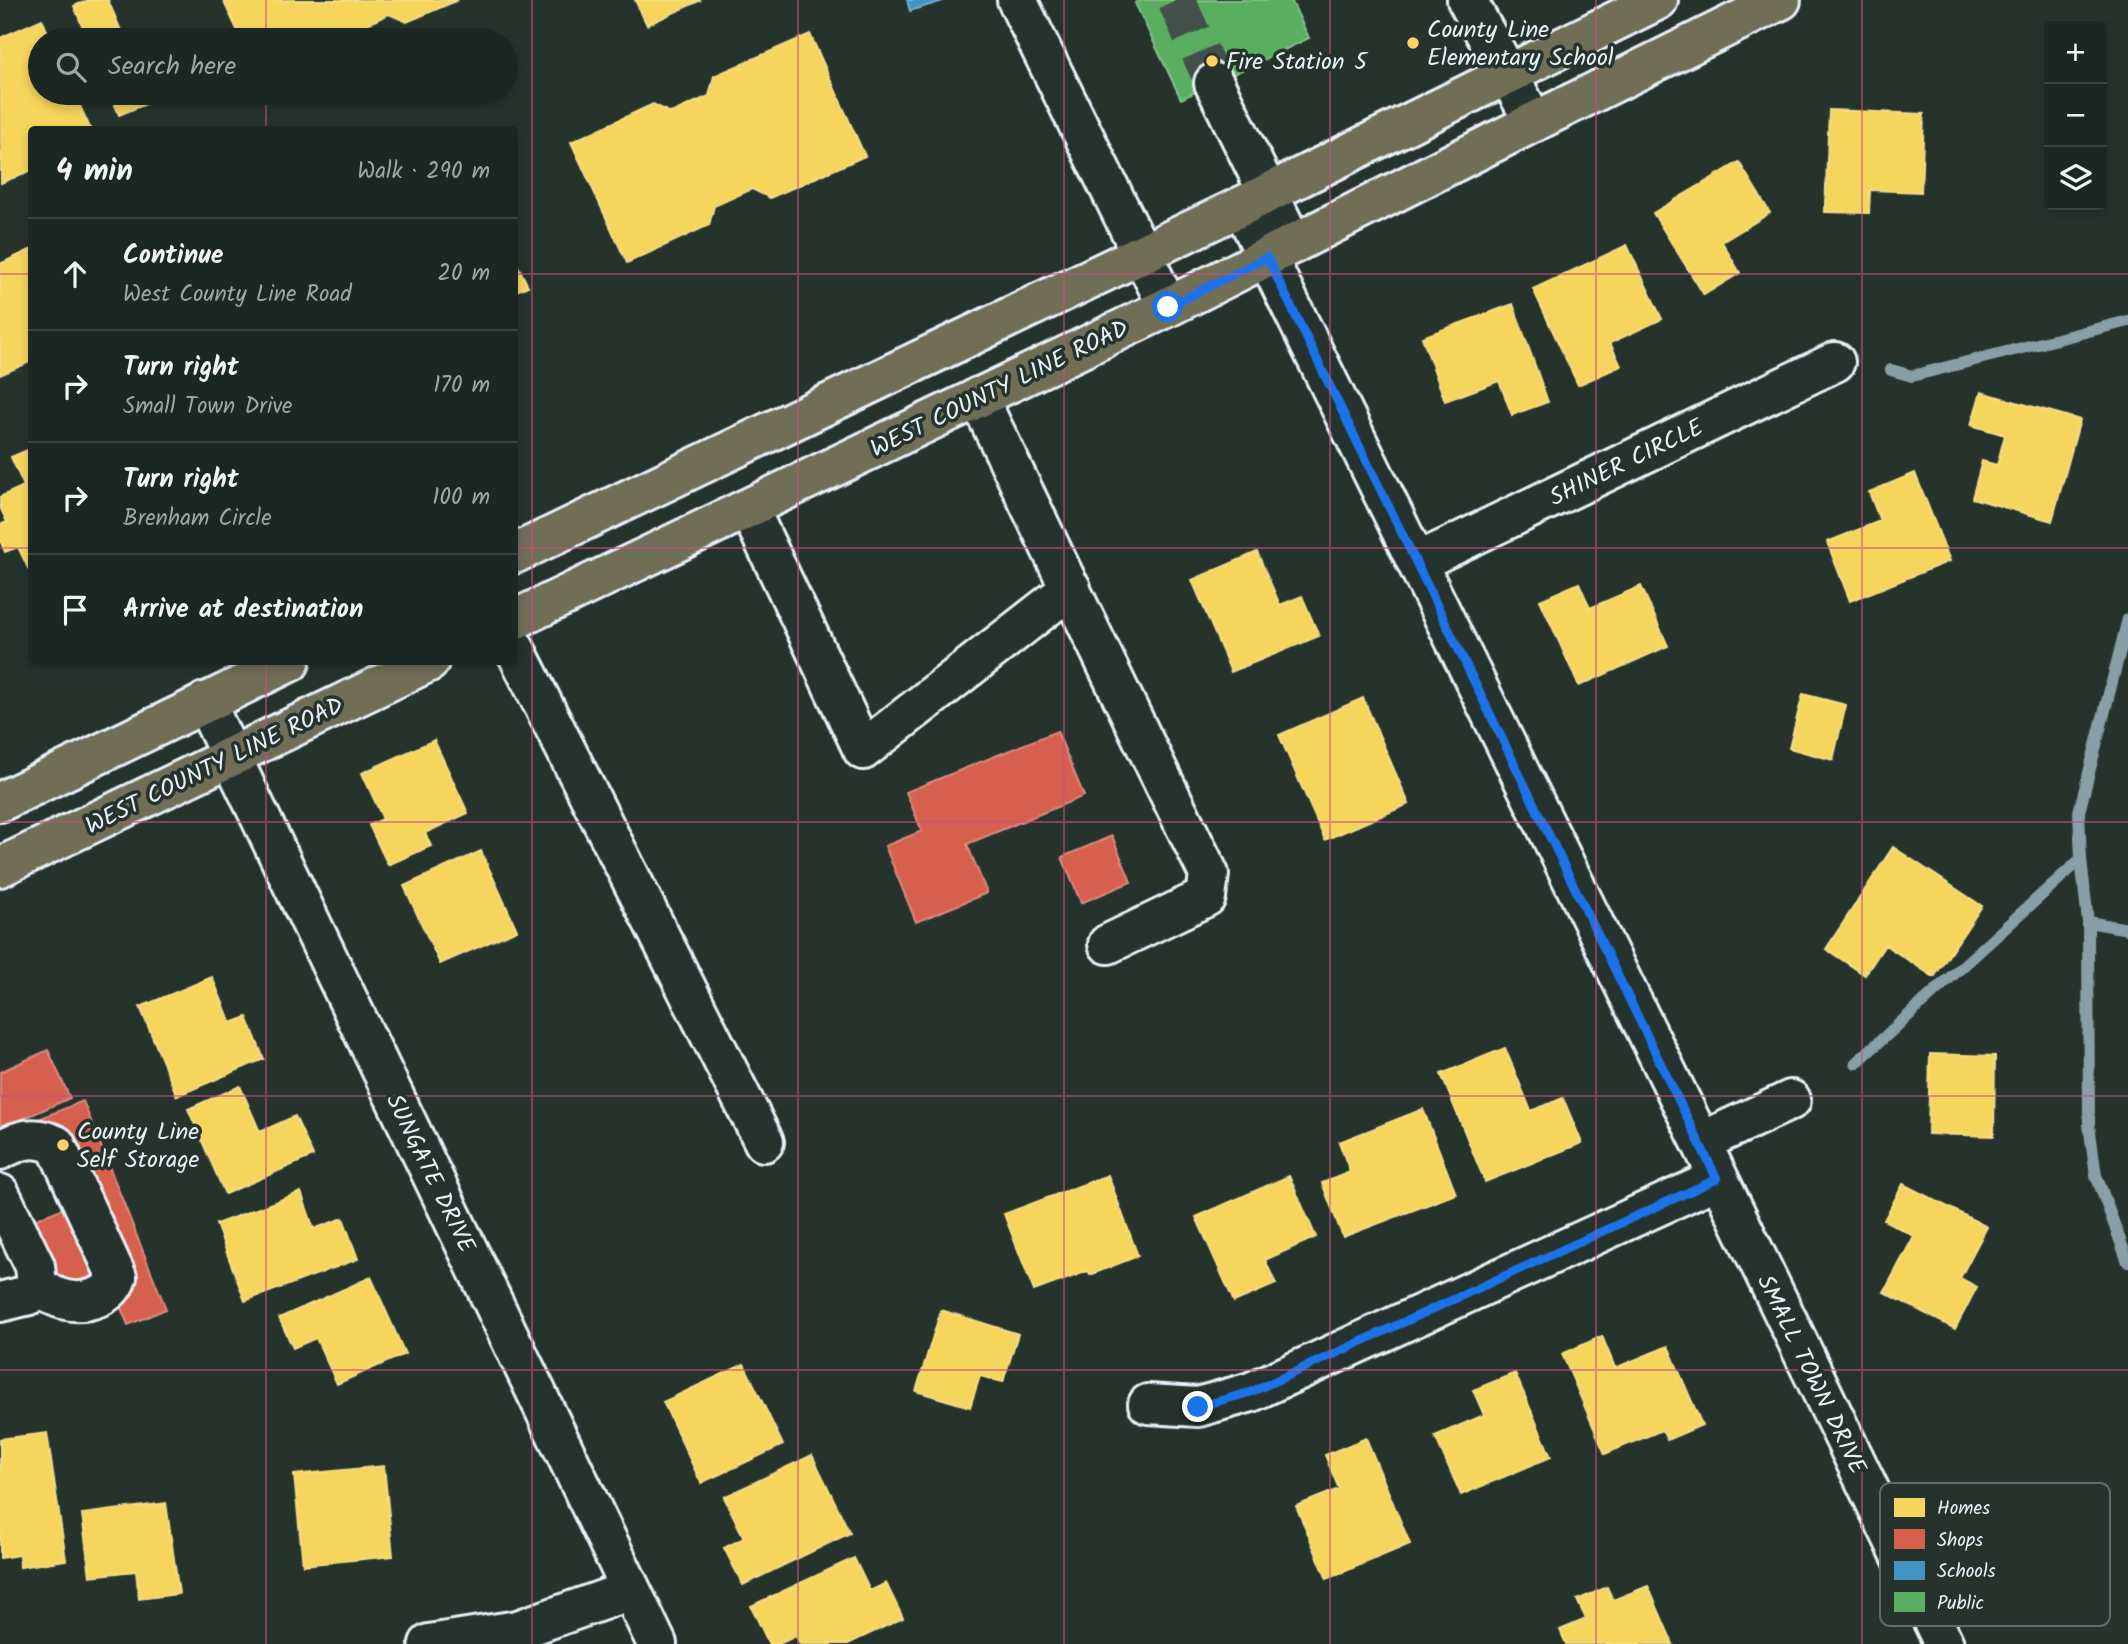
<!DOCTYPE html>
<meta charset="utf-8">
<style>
body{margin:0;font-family:Kalam,sans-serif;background:#29322f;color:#f1f3f6}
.controls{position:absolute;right:21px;top:21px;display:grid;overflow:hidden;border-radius:7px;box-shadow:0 4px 10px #0003}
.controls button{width:63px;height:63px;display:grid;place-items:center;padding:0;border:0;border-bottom:2px solid #3a4340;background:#1c2622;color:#f1f3f6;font:35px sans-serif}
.stop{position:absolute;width:21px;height:21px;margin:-16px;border:5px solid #1a73e8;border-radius:50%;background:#fff}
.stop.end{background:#1a73e8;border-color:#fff;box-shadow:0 2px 7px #0008}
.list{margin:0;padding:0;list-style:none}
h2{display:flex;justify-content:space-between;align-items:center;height:91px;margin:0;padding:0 28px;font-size:30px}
h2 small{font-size:23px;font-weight:400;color:#a0a5a5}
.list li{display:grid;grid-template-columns:46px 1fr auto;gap:21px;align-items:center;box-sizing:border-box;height:112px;padding:0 28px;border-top:2px solid #3a4340}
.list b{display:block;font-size:26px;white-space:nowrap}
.list p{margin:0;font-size:23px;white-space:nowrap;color:#a0a5a5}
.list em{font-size:23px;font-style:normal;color:#a0a5a5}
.icon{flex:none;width:38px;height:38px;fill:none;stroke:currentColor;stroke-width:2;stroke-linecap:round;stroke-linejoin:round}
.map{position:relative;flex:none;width:2128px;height:1644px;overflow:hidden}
.search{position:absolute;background:#1c2622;box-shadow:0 4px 10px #0003;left:28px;top:28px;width:490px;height:77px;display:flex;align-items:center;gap:18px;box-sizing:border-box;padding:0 24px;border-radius:38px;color:#a0a5a5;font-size:26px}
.panel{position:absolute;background:#1c2622;box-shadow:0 4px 10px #0003;left:28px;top:126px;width:490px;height:539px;border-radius:7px}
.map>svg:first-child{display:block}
.homes{fill:#f6d55c;stroke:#f2dd8b;stroke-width:2}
.shops{fill:#d6604d;stroke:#db8c80;stroke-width:2}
.schools{fill:#4393c3;stroke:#74afd3;stroke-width:2}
.public{fill:#5aae61;stroke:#85c28e;stroke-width:2}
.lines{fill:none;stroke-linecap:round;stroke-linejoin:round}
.stream{stroke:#889fa6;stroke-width:12}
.minor-tunnel{stroke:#43504b;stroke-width:38;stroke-dasharray:38 19;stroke-linecap:butt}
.minor-casing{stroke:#e8f1f8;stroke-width:44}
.major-casing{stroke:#e8f1f8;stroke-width:44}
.minor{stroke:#26332d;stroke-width:38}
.major{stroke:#716e59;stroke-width:38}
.route{stroke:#1a73e8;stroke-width:9}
.grid{fill:none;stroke:#cc4e82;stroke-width:2;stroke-opacity:0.55}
.poi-dot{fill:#ffd166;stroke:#26332d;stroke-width:2.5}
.labels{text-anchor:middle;stroke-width:7;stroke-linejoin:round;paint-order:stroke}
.poi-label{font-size:24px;fill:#e8f1f8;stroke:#26332d;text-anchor:start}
.street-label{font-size:24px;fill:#e8f1f8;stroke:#26332d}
.key{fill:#26332d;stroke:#606c6a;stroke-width:2}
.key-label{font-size:19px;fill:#e8f1f8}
</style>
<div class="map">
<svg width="2128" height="1644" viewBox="0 0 2128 1644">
<rect width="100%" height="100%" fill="#26332d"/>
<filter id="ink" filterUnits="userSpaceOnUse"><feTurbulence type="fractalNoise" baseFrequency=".0143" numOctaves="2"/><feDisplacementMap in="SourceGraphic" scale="14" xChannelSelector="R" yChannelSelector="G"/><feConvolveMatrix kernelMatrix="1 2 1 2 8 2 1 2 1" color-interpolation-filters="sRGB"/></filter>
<g filter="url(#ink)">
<path class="homes" d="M 88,0 L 108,0 L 125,40 L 88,40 L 74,6 Z
M 223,0 L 458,0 L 407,22 L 389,14 L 352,31 L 349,40 L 242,40 Z
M 635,0 L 701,0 L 647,25 Z
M 42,19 L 51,40 L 40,40 L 40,93 L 74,93 L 91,130 L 32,130 L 32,170 L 1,183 L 0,38 Z
M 810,34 L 865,156 L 770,198 L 752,189 L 714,206 L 709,225 L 627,263 L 571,142 L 653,104 L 671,113 L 709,96 L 714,76 Z
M 110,93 L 147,93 L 151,102 L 119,115 Z
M 1829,110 L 1924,114 L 1921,192 L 1870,190 L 1869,213 L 1825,212 Z
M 1739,162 L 1770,213 L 1722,242 L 1740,273 L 1704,295 L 1653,213 Z
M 1627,245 L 1662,319 L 1610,343 L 1621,366 L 1578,385 L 1533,289 Z
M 32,249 L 32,361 L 0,375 L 0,264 Z
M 514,258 L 528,286 L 514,292 Z
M 1513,304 L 1548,402 L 1512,415 L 1499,381 L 1445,401 L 1422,337 Z
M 1981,392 L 2080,420 L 2052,521 L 1972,498 L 1982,461 L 1997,465 L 2005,435 L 1971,425 Z
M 32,448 L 32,569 L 29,570 L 18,547 L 5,552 L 0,540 L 0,525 L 7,522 L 0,507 L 0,497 L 24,486 L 11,457 Z
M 1915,473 L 1950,561 L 1850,601 L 1827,542 L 1880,521 L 1869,492 Z
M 1257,552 L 1280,605 L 1302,596 L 1319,636 L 1231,672 L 1192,580 Z
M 1579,583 L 1590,608 L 1641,586 L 1668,646 L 1579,686 L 1540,600 Z
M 1803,694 L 1846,705 L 1833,760 L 1789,748 Z
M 1363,698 L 1409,804 L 1325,840 L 1279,735 Z
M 434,740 L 468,813 L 425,833 L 431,846 L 388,865 L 369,825 L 383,819 L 362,773 Z
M 1893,847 L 1982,906 L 1934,977 L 1885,945 L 1865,975 L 1826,949 Z
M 481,851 L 517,930 L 440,964 L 404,886 Z
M 212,977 L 231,1023 L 247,1017 L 264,1059 L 177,1096 L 140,1007 Z
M 1505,1048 L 1531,1111 L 1563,1098 L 1582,1143 L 1485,1182 L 1441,1074 Z
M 1930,1054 L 1995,1056 L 1994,1136 L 1928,1134 Z
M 240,1086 L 260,1132 L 295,1116 L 313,1156 L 225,1194 L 188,1109 Z
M 1423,1109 L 1456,1194 L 1343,1237 L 1322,1183 L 1350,1172 L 1339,1142 Z
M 1108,1175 L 1138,1256 L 1090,1275 L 1088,1271 L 1034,1291 L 1004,1214 Z
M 1289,1176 L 1316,1237 L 1265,1260 L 1276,1284 L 1234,1302 L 1196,1217 Z
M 1903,1184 L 1987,1227 L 1960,1278 L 1977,1287 L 1955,1329 L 1884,1292 L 1914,1236 L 1884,1220 Z
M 301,1192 L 314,1229 L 343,1218 L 358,1259 L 245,1301 L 216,1224 Z
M 371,1277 L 405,1354 L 337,1384 L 316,1338 L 293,1348 L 279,1318 Z
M 941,1310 L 1018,1334 L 1003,1382 L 980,1376 L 970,1407 L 916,1391 Z
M 1602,1336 L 1615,1368 L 1668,1346 L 1702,1425 L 1667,1440 L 1662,1430 L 1605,1454 L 1562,1354 Z
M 744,1364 L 783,1445 L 701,1483 L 663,1402 Z
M 1515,1373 L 1551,1457 L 1461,1495 L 1435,1436 L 1484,1415 L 1473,1390 Z
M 47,1433 L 66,1560 L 20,1567 L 19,1555 L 0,1558 L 0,1439 Z
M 1366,1438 L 1410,1544 L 1327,1579 L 1296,1506 L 1339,1489 L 1325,1455 Z
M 812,1455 L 850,1533 L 743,1585 L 724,1548 L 744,1538 L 724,1497 Z
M 384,1466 L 393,1556 L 303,1565 L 294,1475 Z
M 166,1503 L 179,1594 L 139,1599 L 136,1571 L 90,1576 L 82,1514 Z
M 854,1558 L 870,1591 L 886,1583 L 903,1618 L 848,1644 L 800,1644 L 796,1636 L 779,1644 L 769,1644 L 751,1606 Z
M 1648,1586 L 1673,1644 L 1566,1644 L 1560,1630 L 1586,1619 L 1577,1600 L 1607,1587 L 1613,1600 Z"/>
<path class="shops" d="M 1057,731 L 1084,796 L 967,844 L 987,893 L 916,922 L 885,846 L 922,831 L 906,792 Z
M 1112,836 L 1131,882 L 1081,903 L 1062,857 Z
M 48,1050 L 70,1098 L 0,1129 L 0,1072 Z
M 83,1101 L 166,1309 L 128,1325 L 105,1270 L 61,1288 L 34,1220 L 66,1207 L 31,1122 Z"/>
<path class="schools" d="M 907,0 L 942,0 L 943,1 L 910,11 Z"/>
<path class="public" d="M 1142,0 L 1291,0 L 1309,38 L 1181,99 L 1135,3 Z"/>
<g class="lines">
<path class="stream" d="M 1891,370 L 1912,376 L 2128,321
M 2128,619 L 2079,812 L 2081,859 L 2088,922 L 2089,1125 L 2096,1175 L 2128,1262
M 2088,922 L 2128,929
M 1856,1063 L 2081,859"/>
<path class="minor-tunnel" d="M 1176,0 L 1214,83"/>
<g class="minor-casing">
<path id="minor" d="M 1017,0 L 1168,307
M 1467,0 L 1534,122
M 1214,83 L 1293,244
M 1242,206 L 1701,1142 L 1944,1644
M 978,397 C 1055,556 1130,716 1209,874 L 1206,897 L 1108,944
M 749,509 L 863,750 L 1071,588
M 1418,562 L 1835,362
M 514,647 L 764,1142
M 205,702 L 657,1644
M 1701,1142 L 1791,1100
M 0,1150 C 21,1139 34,1135 56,1145 L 117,1277 C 111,1297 86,1304 66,1300 C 55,1298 46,1292 37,1285
M 0,1194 L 35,1266 L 37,1285 L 29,1295 L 0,1302
M 1148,1404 L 1198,1407 L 1251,1392 L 1717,1179
M 429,1644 L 518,1630 L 631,1590"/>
</g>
<g class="major-casing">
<path id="major" d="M 514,554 L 1242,206 L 1658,0
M 514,620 L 1168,307 L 1534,122 L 1781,0
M 0,802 L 290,662
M 0,867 L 429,662"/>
</g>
<use href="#minor" class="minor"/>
<use href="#major" class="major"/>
</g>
</g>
<g class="lines" filter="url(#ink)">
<path class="route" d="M 1168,307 L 1267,257 L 1717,1179 L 1251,1392 L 1198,1407"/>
</g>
<path class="grid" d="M 266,0 L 266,40M 532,0 L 532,1644M 798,0 L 798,1644M 1064,0 L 1064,1644M 1330,0 L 1330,1644M 1596,0 L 1596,1644M 1862,0 L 1862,1644M 266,93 L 266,130M 0,274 L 32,274M 514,274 L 2128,274M 0,548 L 32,548M 514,548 L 2128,548M 266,662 L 266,1644M 0,822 L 2128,822M 0,1096 L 2128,1096M 0,1370 L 2128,1370"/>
<g class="poi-dot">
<circle cx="1413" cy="43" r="7"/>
<circle cx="1212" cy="61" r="7"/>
<circle cx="63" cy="1145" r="7"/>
</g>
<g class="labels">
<g class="poi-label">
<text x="1427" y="37">County Line<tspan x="1427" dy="28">Elementary School</tspan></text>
<text x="1226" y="69">Fire Station 5</text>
<text x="77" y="1139">County Line<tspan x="77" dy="28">Self Storage</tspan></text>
</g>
<g class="street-label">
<text transform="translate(999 388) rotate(-26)" y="8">WEST COUNTY LINE ROAD</text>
<text transform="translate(1626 462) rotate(-26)" y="8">SHINER CIRCLE</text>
<text transform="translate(214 765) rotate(-26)" y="8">WEST COUNTY LINE ROAD</text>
<text transform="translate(431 1173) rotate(64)" y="8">SUNGATE DRIVE</text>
<text transform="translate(1812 1374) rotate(64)" y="8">SMALL TOWN DRIVE</text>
</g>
</g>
<rect x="1880" y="1483" width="230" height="143" rx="10" class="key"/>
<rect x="1894" y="1498" width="31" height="19" fill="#f6d55c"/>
<rect x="1894" y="1529" width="31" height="20" fill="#d6604d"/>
<rect x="1894" y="1561" width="31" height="19" fill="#4393c3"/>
<rect x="1894" y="1592" width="31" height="20" fill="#5aae61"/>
<g class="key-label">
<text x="1937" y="1514">Homes</text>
<text x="1937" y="1546">Shops</text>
<text x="1937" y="1577">Schools</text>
<text x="1937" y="1609">Public</text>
</g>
</svg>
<div class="controls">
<button>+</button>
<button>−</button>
<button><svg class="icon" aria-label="layers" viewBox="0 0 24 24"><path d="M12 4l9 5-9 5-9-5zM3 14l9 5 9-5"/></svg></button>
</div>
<div class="stop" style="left:1168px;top:307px"></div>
<div class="stop end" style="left:1198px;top:1407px"></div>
<div class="search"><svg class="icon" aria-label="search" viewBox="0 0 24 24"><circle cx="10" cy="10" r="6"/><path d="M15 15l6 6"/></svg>Search here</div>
<section class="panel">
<h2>4 min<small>Walk · 290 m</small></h2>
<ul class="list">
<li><svg class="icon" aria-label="ahead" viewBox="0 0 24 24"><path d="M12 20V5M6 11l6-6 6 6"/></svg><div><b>Continue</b><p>West County Line Road</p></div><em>20 m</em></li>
<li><svg class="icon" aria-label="right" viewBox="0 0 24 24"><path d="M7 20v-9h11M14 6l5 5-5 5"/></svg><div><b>Turn right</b><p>Small Town Drive</p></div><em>170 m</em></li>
<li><svg class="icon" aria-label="right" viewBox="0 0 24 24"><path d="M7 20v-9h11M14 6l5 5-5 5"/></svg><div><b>Turn right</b><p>Brenham Circle</p></div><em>100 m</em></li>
<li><svg class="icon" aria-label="arrive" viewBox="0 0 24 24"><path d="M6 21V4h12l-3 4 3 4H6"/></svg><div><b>Arrive at destination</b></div></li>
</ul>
</section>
</div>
